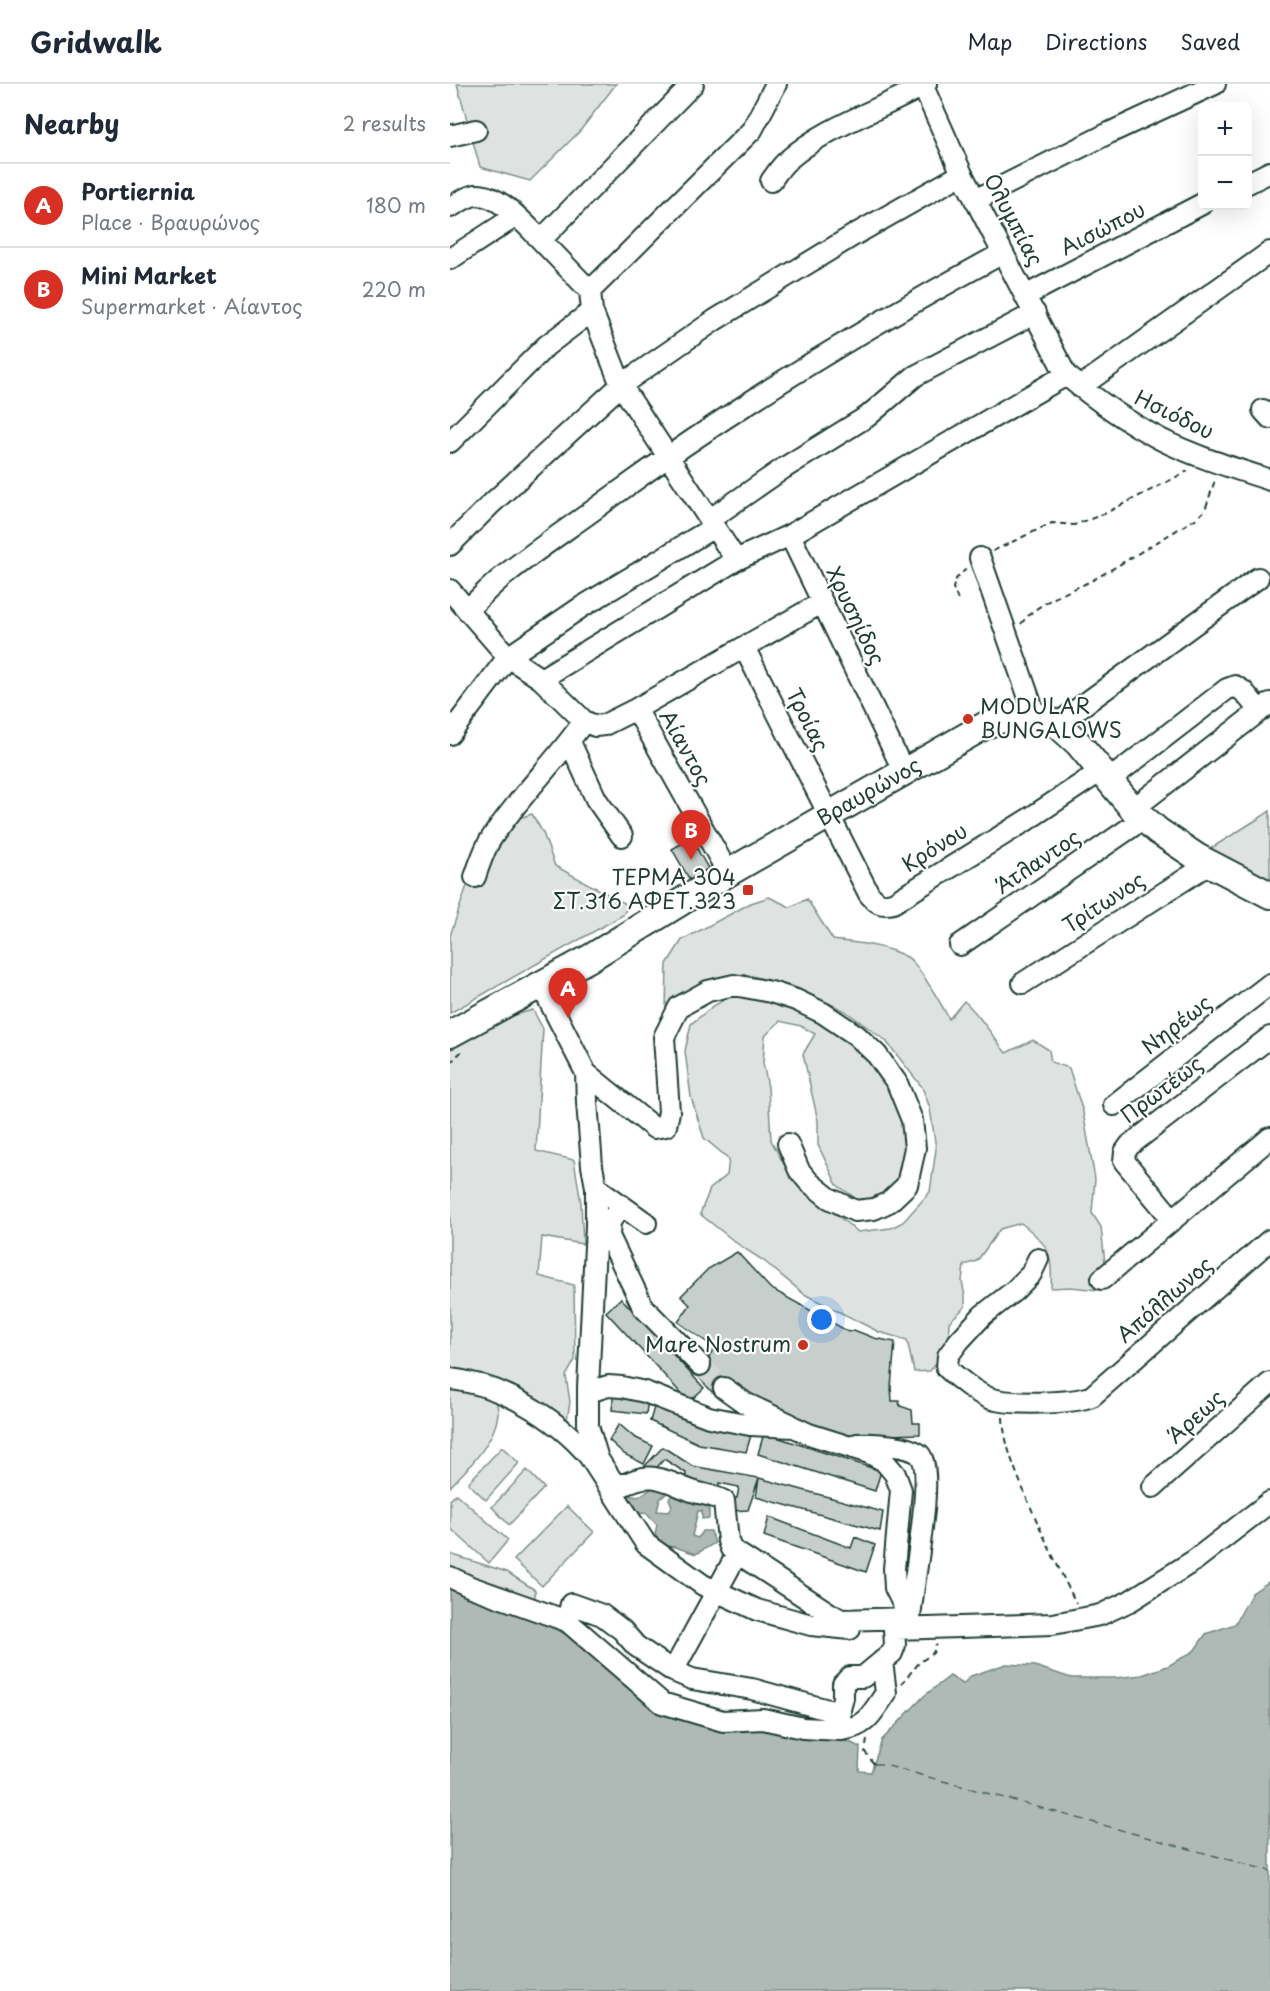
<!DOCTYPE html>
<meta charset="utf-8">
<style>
body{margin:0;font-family:"Playpen Sans",sans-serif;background:#f2f2f3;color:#1f2937}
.controls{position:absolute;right:18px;top:18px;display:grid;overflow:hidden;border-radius:9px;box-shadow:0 6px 24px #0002}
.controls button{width:54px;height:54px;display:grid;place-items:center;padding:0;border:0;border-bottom:2px solid #e0e1e3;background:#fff;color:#1f2937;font:30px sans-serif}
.you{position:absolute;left:372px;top:1236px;width:21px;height:21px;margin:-15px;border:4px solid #fff;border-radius:50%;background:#1a73e8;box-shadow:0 0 0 9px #1a73e833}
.badge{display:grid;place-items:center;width:39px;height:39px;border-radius:50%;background:#d93025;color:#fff;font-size:20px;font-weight:700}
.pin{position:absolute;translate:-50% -50px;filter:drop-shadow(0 2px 3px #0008)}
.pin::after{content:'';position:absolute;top:32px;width:21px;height:18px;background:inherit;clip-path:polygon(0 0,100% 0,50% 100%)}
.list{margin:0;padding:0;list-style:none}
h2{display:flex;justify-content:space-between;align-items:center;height:78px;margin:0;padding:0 24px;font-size:26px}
h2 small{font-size:20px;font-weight:400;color:#747a83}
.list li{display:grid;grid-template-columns:39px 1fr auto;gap:18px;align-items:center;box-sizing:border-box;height:84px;padding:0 24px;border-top:2px solid #e0e1e3}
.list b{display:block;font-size:22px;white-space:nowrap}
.list p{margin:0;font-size:20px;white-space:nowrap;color:#747a83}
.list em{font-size:20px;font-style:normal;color:#747a83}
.map{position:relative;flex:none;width:820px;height:1907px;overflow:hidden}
header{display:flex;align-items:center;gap:36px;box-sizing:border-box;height:84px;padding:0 30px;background:#fff;border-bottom:2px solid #e0e1e3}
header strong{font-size:28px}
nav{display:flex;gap:33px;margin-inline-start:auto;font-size:21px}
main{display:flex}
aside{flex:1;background:#fff}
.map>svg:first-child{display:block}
.green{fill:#dee3e2;stroke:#7e908b;stroke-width:1.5}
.water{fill:#afbab7;stroke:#758883;stroke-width:1.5}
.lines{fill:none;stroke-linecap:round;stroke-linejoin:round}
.ferry{stroke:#4a625b;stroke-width:1.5;stroke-dasharray:8 6;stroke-linecap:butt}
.building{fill:#c7cfcc;stroke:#1f3d34;stroke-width:1.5}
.minor-tunnel{stroke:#d2d8d6;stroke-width:20;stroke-dasharray:20 10;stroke-linecap:butt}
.minor-casing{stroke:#1f3d34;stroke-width:24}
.major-casing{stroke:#1f3d34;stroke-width:30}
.path{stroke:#1f3d34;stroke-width:2;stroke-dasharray:6 4.5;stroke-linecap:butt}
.minor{stroke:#fff;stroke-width:20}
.major{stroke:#fff;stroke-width:26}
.poi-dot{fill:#c8321e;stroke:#fff;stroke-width:2}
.labels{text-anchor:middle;stroke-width:4.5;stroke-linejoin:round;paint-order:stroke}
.street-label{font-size:21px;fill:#1f3d34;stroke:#fff}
.poi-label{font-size:21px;fill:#1f3d34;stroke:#fff;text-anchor:end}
</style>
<header>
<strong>Gridwalk</strong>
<nav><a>Map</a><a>Directions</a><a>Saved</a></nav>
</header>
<main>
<aside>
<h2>Nearby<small>2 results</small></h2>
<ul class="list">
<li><span class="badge">A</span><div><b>Portiernia</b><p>Place · Βραυρώνος</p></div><em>180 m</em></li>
<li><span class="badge">B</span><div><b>Mini Market</b><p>Supermarket · Αίαντος</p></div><em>220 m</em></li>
</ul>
</aside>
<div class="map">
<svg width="820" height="1907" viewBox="0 0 820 1907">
<rect width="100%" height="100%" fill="#fff"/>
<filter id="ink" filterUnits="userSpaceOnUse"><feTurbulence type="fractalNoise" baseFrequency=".0167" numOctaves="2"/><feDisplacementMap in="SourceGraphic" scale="12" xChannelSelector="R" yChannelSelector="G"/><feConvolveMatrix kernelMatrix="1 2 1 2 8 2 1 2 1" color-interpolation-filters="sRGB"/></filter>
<g filter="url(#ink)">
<path class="green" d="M 7,0 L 166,0 L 130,47 L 80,97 L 30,83 Z
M 820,727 L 820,811 L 747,773 L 811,733 Z
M 82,730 L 93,749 L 105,782 L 178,821 L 173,831 L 0,929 L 0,852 L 39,736 L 63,736 Z
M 319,813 L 340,823 L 357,815 L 383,856 C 408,859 435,861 457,873 C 467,878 493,923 499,935 L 514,917 C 531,932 542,952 556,969 L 583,956 L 599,966 L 601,978 L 619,984 L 633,1028 L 645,1095 L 642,1129 L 651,1143 L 655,1179 L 667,1195 L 649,1206 L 621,1203 L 601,1204 C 603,1169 599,1161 571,1139 L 550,1145 L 527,1177 L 514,1181 L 512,1197 L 515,1213 L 515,1223 L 499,1238 L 498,1264 L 480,1287 L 464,1288 L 457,1256 L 429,1248 L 354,1210 L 314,1177 L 289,1161 L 250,1130 L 260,1105 L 277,1091 L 279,1075 L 254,1054 L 241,1013 L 235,967 L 241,940 L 263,922 L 290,907 L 333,919 L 408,958 L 430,984 L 458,1046 L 454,1097 L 436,1115 L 411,1118 L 387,1101 L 368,1061 L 368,1037 L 353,970 L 365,950 L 351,942 L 330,937 L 315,952 L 313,979 L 318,1003 L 321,1056 L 336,1084 L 382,1127 L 408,1148 L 441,1144 L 453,1138 L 480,1108 L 486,1065 L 480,1024 L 472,1003 L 436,957 L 395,927 L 347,904 L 295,890 L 266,894 L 242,904 L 216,926 L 217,880 L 232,856 L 301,819 Z
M 83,926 L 93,945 L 86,1067 L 124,1076 L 131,1119 L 133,1160 L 92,1153 L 89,1192 L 124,1201 L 125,1276 L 116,1292 L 120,1318 L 117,1336 L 62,1301 L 36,1294 L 0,1290 L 0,965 L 44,937 Z
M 0,1299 L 43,1311 C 45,1316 49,1323 48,1329 C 46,1357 18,1384 0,1403 Z
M 52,1363 L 69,1379 L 36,1416 L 18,1399 Z
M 77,1386 L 94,1404 L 59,1441 L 42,1423 Z
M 6,1410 L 58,1456 L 39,1479 L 0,1444 L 0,1416 Z
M 117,1422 L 144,1448 L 92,1502 L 64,1476 Z
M 0,1470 L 57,1488 L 85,1506 L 85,1519 L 0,1498 Z"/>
<path class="water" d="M 204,1398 L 213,1399 L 217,1409 L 210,1415 L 207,1427 L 219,1428 L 222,1422 L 219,1415 L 223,1409 L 251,1412 L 259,1424 L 259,1434 L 252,1435 L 252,1427 L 248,1427 L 242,1452 L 248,1454 L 252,1447 L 261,1447 L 265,1459 L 246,1470 L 225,1463 L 212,1461 L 205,1450 L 207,1441 L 196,1429 L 188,1430 L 174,1414 L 178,1411 L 188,1413 L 201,1405 Z
M 820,1497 L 820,1907 L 0,1907 L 0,1503 L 79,1532 L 113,1549 L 136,1558 L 214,1624 L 292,1636 L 399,1658 L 410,1663 L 409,1687 L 421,1688 L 432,1656 L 474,1612 L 500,1592 L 513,1600 L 521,1592 L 556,1580 L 585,1582 L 621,1594 L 665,1594 L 692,1591 L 718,1582 L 744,1567 L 756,1550 L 785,1540 L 802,1509 Z"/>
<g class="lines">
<path class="ferry" d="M 424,1680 L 431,1680 L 820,1787"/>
</g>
<path class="building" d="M 241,754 L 260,788 L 241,798 L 222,765 Z
M 287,1168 L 320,1204 L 399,1248 L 404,1246 L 424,1254 L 445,1258 L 441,1303 L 442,1317 L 449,1317 L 450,1322 L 462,1326 L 463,1339 L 470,1339 L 470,1350 L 439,1351 L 436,1359 L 381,1354 L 275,1297 L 262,1308 L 247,1291 L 265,1264 L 228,1238 L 240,1221 L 231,1212 L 258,1185 Z
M 171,1214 L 254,1304 L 239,1318 L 156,1228 Z
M 164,1306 L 198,1315 L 196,1330 L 162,1326 Z
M 206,1316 L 302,1348 L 296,1368 L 249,1360 L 200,1337 Z
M 169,1340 L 184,1353 L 203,1362 L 194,1380 L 174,1370 L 159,1356 Z
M 314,1349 L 431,1387 L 425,1407 L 308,1370 Z
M 213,1363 L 242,1382 L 309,1394 L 298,1426 L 281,1427 L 282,1415 L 287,1414 L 289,1403 L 269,1399 L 268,1407 L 236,1400 L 236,1389 L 214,1375 L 199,1393 L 190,1387 Z
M 309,1394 L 433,1428 L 430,1447 L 306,1413 Z
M 319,1433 L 401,1464 L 405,1453 L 425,1461 L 416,1488 L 314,1452 Z"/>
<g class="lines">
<path class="minor-tunnel" d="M 250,1281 L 274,1304"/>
<g class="minor-casing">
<path id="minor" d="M 472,0 L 512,90 L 616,291 C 646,316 677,338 712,356 C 746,373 784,384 820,396
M 0,52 L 26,46
M 321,97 C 326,90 331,82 338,76 C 378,41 431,26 476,0
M 798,99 L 820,88
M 525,116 L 659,49 L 765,0
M 0,123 C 8,119 17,112 26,111 C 48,109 76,141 91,156
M 0,175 L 66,132
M 140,207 L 91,156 L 243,0
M 575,212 L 752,120
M 630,303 L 820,168
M 813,326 L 820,334
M 0,358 L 96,262 L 142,227
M 259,436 L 334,384 L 418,332 L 465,292 L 585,229
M 340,451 L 616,291
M 0,461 L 40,421 L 171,301 L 142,227 L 140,207 L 302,46 L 326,0
M 530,474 L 585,631
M 286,476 L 340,451 L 454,688
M 0,506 L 58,573 L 91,595 L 134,637 L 145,642 L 154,641 L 186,625 L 371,519
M 17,526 C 28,516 39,504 50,495 C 85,466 124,441 160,414 C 285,323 417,242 553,169
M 294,563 L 419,810 C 427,819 431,822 443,819 L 577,736 L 651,687
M 91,595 L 286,476 L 171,301 L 265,236 L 404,151 L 512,90
M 186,625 L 278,789
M 607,640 L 808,494
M 0,650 L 58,573 L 130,524 L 264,443
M 120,658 L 146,715 L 172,752
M 659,696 L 777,605 L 785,602 L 793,607 L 810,627
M 683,725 L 820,619
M 25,793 C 29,781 33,769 39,758 C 67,714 105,679 134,637
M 510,861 L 693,735
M 573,899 L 759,780
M 91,901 L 136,989 L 137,1018 L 142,1082 L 146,1103 L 146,1142 L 138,1303 L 138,1342 L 148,1375 L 163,1398 L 174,1401 C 202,1385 217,1398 242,1407 C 254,1411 263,1411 274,1417 L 278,1457 L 281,1465 L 379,1529 L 391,1536 L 460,1534 L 445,1504 L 444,1485 L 451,1406 L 445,1390 L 434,1377 L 419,1369 L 359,1350 L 344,1343 L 300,1341 L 259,1333 L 195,1308 L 172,1303 L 158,1302 L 139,1308
M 136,989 L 204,1044 L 216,1042 L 219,1028 L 214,953 L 229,923 L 258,907 L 284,901 L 321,908 L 346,916 L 373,929 L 406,951 L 427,971 L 447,999 L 462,1036 L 465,1064 L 457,1101 L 439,1118 L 424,1125 L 405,1127 L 379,1114 L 359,1098 L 349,1086 L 338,1060
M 664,1021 L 820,900
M 146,1103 L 196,1139
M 172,1122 L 160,1137 L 159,1152 L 193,1223 L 250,1281
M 723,1136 L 674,1077 L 675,1068 L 680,1061 L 820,953
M 588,1175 L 581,1190 L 564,1207 L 533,1231 L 509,1257 L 498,1272 L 497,1284 C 508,1295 525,1308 539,1314 C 558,1321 623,1320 642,1312 L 820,1156
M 652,1195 L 820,1054
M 0,1295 C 50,1300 106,1333 139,1372 L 196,1460 L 253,1501 L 307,1526 L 361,1541 L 400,1545
M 274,1304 L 295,1319 L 340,1340
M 407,1360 C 420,1359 461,1361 470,1371 C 486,1389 461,1507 460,1536
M 703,1403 L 820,1299
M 287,1470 L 223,1587 L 242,1595 L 302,1605 L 389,1629 L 393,1614 L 393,1600 L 400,1593 L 413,1593 L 442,1569 L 445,1561 L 444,1545
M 0,1493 L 21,1503 L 117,1537 L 121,1520 L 152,1531 L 172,1546 L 186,1562 L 223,1587
M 117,1537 L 212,1619 L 273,1637 L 313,1635 L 353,1644 L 391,1646 L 390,1627
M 445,1545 L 603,1540 L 650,1531 L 680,1517 L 745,1476 L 820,1418
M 391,1646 C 417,1643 422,1629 436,1609 L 432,1577"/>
</g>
<g class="major-casing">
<g id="major">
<path id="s1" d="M 0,950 L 140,874 L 278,789 L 454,688 L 536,641 L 557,633 L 585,631 L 607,640 L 628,659 L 683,725 L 708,747 L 747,773 L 820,811"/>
</g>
</g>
<path class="path" d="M 543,467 L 602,439 L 624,441 L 654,430 L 738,387
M 508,516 L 503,504 L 506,495 L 516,485
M 571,540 C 589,515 625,507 650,492 C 683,473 715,453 747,434 L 755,426 L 765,396
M 0,979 L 12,967
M 553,1333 C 554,1362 567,1390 578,1417 C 593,1452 609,1485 626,1519
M 451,1600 L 469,1579 L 483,1569 L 486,1560
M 417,1656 L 415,1668 L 424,1680"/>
<use href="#minor" class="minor"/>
<use href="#major" class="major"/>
</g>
</g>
<g class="poi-dot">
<circle cx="518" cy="635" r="6"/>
<rect x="292" y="800" width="12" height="12" rx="3"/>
<circle cx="353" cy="1261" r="6"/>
</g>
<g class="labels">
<g class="street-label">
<text transform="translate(563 136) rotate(62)" y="7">Ολυμπίας</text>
<text transform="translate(653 145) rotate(-27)" y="7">Αισώπου</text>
<text transform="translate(724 331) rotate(26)" y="7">Ησιόδου</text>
<text transform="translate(405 532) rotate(64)" y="7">Χρυσηίδος</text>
<text transform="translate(357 636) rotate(63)" y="7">Τροίας</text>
<text transform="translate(235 664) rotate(61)" y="7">Αίαντος</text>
<text dy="7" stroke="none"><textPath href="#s1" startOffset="484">Βραυρώνος</textPath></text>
<text transform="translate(485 764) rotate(-32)" y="7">Κρόνου</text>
<text transform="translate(588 778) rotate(-34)" y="7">Άτλαντος</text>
<text transform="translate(654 819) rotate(-33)" y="7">Τρίτωνος</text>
<text transform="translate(727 941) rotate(-38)" y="7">Νηρέως</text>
<text transform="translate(712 1006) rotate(-37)" y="7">Πρωτέως</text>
<text transform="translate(715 1216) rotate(-41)" y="7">Απόλλωνος</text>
<text transform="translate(746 1333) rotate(-42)" y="7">Άρεως</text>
</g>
<g class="poi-label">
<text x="530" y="630" text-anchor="start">MODULAR<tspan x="530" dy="24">BUNGALOWS</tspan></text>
<text x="286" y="801">ΤΕΡΜΑ 304<tspan x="286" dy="24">ΣΤ.316 ΑΦΕΤ.323</tspan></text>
<text x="341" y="1268">Mare Nostrum</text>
</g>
</g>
</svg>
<div class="controls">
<button>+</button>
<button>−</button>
</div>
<div class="you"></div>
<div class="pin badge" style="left:118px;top:934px">A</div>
<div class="pin badge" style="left:241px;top:776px">B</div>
</div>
</main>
